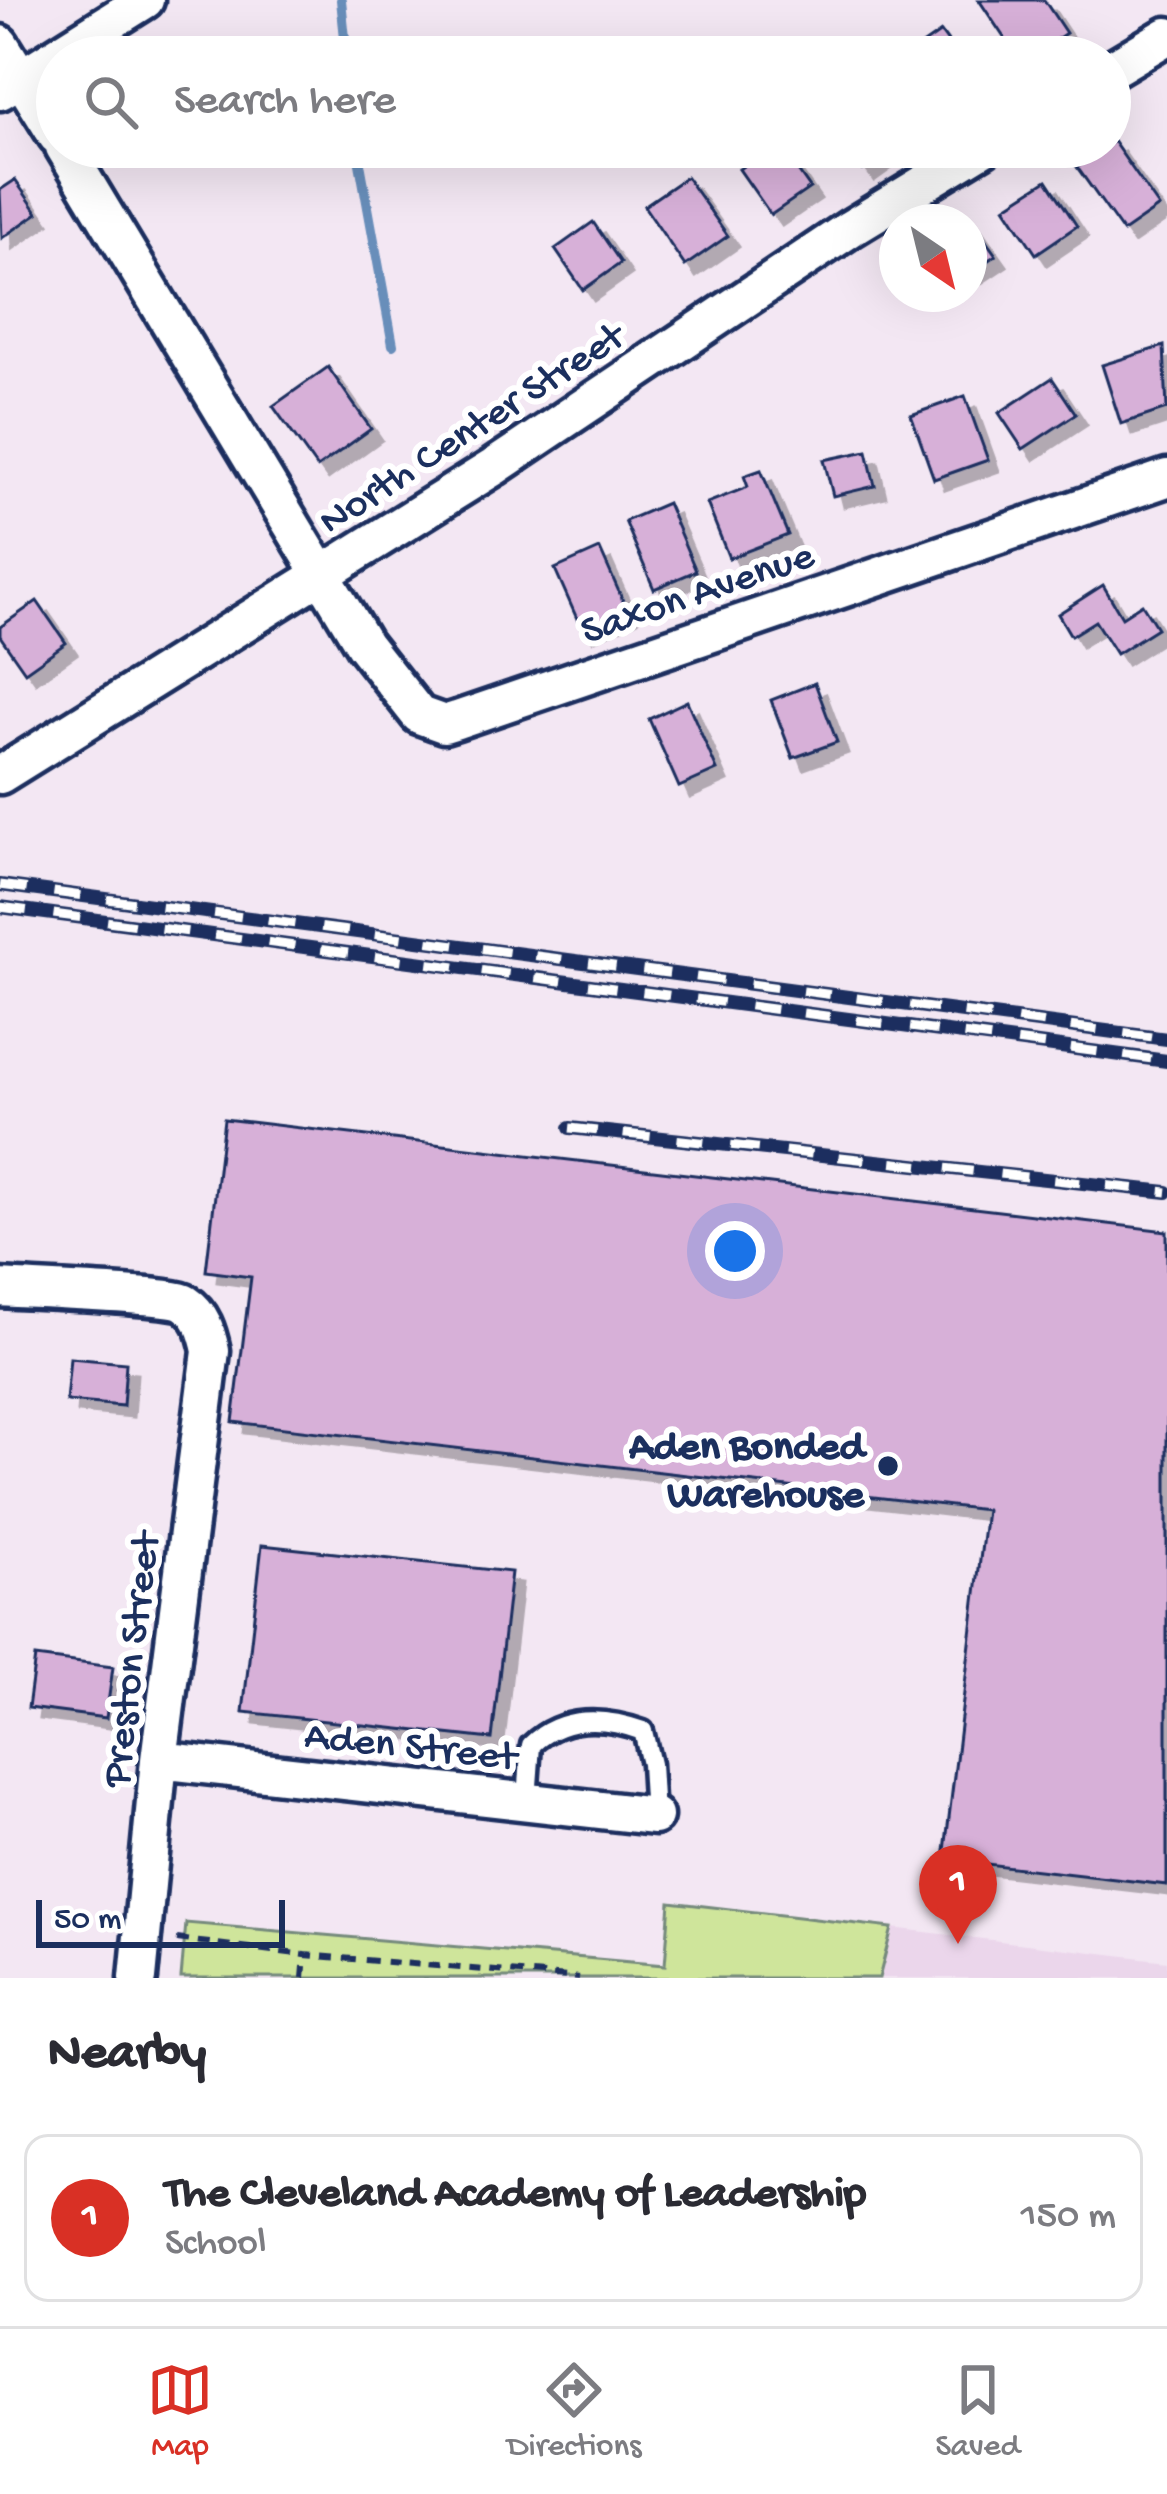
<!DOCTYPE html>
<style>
body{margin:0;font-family:"Gochi Hand",sans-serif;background:#f7f7f7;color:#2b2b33}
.compass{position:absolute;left:879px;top:204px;width:108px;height:108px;border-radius:50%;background:#fff;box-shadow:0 12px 48px #0002;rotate:145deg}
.scale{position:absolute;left:36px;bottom:30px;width:249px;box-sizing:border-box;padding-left:12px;border:6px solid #1b2f5e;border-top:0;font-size:33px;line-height:42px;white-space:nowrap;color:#1b2f5e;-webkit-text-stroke:9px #fff;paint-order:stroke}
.you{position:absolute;left:735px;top:1251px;width:42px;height:42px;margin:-30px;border:9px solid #fff;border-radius:50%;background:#1a73e8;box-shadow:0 0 0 18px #1a73e833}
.badge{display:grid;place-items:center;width:78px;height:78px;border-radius:50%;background:#d93025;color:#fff;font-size:39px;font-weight:700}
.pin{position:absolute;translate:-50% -99px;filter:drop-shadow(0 3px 6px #0008)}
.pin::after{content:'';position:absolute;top:63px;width:42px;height:36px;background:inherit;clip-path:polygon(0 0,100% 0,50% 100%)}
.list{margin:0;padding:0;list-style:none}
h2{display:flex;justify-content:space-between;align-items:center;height:156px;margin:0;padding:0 48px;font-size:51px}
h2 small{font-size:39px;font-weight:400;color:#7c7c81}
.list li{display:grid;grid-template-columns:78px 1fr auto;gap:36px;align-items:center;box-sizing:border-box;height:168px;margin:0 24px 24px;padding:0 24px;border:3px solid #e1e1e2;border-radius:24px}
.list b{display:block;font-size:45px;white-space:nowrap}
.list p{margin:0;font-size:39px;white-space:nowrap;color:#7c7c81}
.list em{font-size:39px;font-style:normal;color:#7c7c81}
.icon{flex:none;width:66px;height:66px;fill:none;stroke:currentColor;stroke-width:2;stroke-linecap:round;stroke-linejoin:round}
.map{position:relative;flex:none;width:1167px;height:1978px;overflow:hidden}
.search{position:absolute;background:#fff;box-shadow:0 12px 48px #0002;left:36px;right:36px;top:36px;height:132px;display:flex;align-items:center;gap:30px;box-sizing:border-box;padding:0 42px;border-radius:66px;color:#7c7c81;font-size:45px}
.sheet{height:348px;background:#fff}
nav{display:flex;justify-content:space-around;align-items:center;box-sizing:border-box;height:168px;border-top:3px solid #e1e1e2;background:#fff;font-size:33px;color:#7c7c81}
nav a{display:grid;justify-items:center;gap:6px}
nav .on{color:#d93025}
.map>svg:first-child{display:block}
.built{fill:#ebd6eb}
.green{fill:#cfe59b;stroke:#758a7c;stroke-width:3}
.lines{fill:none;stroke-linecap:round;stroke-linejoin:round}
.stream{stroke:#688eba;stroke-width:10}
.building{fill:#d7b0d8;stroke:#1b2f5e;stroke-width:3;filter:url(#shadow)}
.service-casing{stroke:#1b2f5e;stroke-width:27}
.minor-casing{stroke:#1b2f5e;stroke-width:45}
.path{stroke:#1b2f5e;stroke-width:6;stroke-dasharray:12 9;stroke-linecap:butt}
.service{stroke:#fff;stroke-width:18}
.minor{stroke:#fff;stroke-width:36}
.rail-casing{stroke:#1b2f5e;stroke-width:14}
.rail{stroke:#fff;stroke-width:9;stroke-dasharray:27;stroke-linecap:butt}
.poi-dot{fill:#1b2f5e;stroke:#fff;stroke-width:4.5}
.labels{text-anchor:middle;stroke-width:12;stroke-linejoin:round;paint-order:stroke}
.street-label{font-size:42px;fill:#1b2f5e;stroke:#fff}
.poi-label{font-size:42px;font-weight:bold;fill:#1b2f5e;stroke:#fff;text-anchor:end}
</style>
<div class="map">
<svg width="1167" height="1978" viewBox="0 0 1167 1978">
<defs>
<filter id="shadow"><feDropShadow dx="11" dy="11" stdDeviation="0" flood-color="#0004"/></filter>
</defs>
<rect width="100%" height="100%" fill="#f3e7f3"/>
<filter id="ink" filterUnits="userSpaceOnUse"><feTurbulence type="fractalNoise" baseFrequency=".00833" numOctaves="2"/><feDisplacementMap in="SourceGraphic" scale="24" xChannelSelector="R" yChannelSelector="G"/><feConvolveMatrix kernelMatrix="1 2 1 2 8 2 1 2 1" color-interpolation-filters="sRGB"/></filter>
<g filter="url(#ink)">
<path class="built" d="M 892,1928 L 1167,1961 L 1167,1978 L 879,1978 Z"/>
<path class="green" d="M 670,1902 L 892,1928 L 879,1978 L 181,1978 L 186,1923 L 665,1965 Z"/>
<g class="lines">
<path class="stream" d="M 341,0 L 347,57
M 357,147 L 393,345"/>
</g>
<path class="building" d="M 979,0 L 1044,0 L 1066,33 L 1030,57 L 1017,57 Z
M 941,32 L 959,57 L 905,57 Z
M 1113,141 L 1159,207 L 1123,232 L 1077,167 Z
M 770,147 L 781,147 L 810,188 L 771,215 L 739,169 Z
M 847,147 L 895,147 L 863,170 Z
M 686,177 L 728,236 L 685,266 L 644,206 Z
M 15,180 L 38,213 L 2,238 L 0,190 Z
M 1047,180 L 1077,226 L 1036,254 L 1005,207 Z
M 971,220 L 996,255 L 969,273 L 968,222 Z
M 593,222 L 621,263 L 583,290 L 555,249 Z
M 1164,346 L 1167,409 L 1121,424 L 1102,365 Z
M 328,367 L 371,429 L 317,468 L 273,406 Z
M 1052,378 L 1076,414 L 1023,449 L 999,413 Z
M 965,396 L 988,460 L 934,479 L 911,415 Z
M 867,451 L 875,486 L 833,496 L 824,460 Z
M 761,470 L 788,535 L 729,558 L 707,503 L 748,487 L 744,476 Z
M 667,503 L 696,571 L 654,589 L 625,521 Z
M 600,549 L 627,610 L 582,630 L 555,569 Z
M 1103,585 L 1122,617 L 1142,604 L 1157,628 L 1116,654 L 1095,621 L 1071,636 L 1058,614 Z
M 37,601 L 66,643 L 25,672 L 0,636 L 0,627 Z
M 815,683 L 837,742 L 793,758 L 771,700 Z
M 687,701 L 717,770 L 679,787 L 649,719 Z
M 224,1119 L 1167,1231 L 1167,1885 L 944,1859 L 986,1510 L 233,1422 L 251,1277 L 206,1271 Z
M 70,1358 L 126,1363 L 123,1406 L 66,1401 Z
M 262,1545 L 511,1572 L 492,1739 L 243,1712 Z
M 35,1657 L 113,1667 L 106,1718 L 28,1708 Z"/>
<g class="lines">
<g class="service-casing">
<path id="service" d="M 527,1799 L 531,1745 C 562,1715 604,1717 643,1731 L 651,1764 L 654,1816"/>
</g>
<g class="minor-casing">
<path id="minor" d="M 0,44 L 57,136
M 1110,70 L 1167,36
M 0,91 L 145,0
M 64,147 L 364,645 L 419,715 L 444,724 L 457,720 L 1167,478
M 0,775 L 494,467 L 851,228 L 984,147
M 0,1288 C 27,1290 173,1295 185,1303 C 202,1314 207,1332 211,1351 L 159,1760 L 138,1978
M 159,1760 L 654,1816"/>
</g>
<path class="path" d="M 177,1939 L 305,1955 L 579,1978
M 303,1978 L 305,1955"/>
<use href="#service" class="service"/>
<use href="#minor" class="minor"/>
<g class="rail-casing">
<path id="rail" d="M 0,885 L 1167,1039
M 0,907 L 1167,1061
M 570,1128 L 1167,1192"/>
</g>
<use href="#rail" class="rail"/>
</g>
</g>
<circle class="poi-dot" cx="888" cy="1466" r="12"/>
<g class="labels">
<g class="street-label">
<text transform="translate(469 425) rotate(-33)" y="15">North Center Street</text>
<text transform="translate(696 589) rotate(-19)" y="15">Saxon Avenue</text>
<text transform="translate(127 1659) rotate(-83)" y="15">Preston Street</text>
<text transform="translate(411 1742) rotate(6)" y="15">Aden Street</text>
</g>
<g class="poi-label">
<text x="864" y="1457">Aden Bonded<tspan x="864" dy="48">Warehouse</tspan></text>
</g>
</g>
</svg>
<svg class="compass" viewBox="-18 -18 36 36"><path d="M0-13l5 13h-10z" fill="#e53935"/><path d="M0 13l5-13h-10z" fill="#7c7c81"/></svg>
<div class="scale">50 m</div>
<div class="you"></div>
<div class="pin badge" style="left:958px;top:1944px">1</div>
<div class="search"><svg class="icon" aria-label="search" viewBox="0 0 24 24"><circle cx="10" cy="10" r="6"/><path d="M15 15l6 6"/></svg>Search here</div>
</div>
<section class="sheet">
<h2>Nearby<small></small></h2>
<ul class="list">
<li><span class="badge">1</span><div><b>The Cleveland Academy of Leadership</b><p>School</p></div><em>150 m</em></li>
</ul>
</section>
<nav>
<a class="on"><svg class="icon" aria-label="map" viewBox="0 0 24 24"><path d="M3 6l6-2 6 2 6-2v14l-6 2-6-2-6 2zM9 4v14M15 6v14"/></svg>Map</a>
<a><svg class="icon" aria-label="directions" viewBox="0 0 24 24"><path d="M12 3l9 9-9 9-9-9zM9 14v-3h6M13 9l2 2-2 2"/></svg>Directions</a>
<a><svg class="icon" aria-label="saved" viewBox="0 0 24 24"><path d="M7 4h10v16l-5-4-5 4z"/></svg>Saved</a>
</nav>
